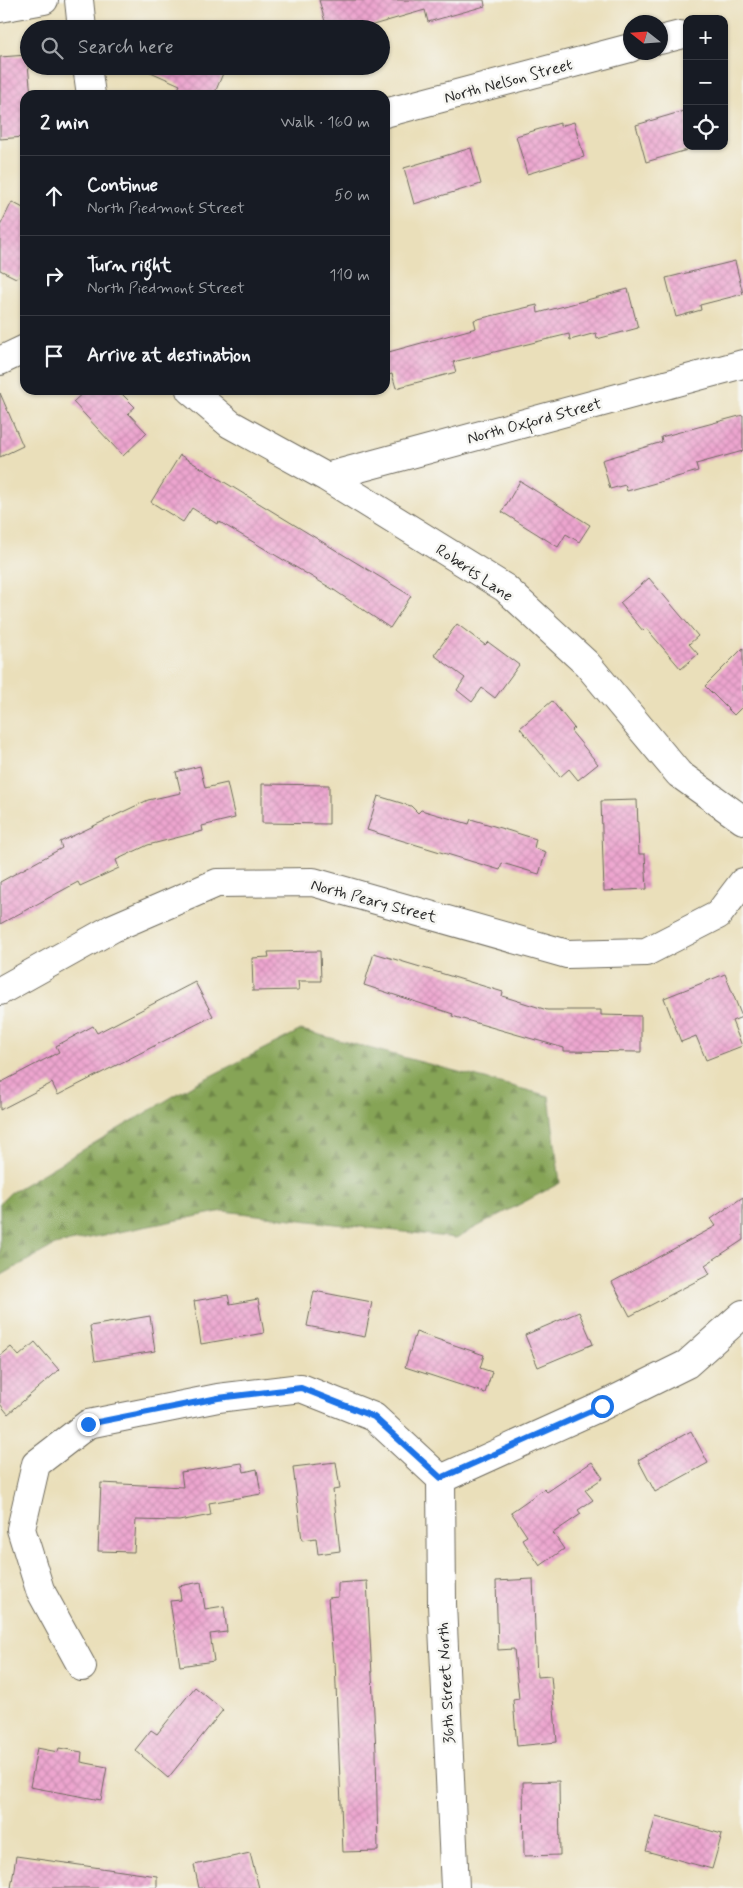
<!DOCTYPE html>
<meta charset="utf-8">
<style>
body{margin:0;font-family:Mynerve,sans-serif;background:#20242c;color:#f1f3f6}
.controls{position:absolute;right:15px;top:15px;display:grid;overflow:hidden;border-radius:10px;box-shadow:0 1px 4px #0004}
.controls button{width:45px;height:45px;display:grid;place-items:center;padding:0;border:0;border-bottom:1px solid #363941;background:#171b24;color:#f1f3f6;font:25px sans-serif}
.compass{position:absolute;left:623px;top:15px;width:45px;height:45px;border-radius:50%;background:#171b24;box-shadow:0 1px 4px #0004;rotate:287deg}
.stop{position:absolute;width:15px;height:15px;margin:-11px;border:4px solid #1a73e8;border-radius:50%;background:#fff}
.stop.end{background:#1a73e8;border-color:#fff;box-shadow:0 1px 5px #0008}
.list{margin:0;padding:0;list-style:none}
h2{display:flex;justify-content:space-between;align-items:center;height:65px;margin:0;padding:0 20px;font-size:21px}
h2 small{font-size:16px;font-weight:400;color:#9ea1a6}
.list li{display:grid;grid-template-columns:32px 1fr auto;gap:15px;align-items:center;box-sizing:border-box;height:80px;padding:0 20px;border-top:1px solid #363941}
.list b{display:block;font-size:19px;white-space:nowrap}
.list p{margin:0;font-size:16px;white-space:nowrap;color:#9ea1a6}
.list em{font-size:16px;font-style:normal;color:#9ea1a6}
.icon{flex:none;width:28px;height:28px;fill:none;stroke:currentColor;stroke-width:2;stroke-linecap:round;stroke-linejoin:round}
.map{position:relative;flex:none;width:743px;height:1888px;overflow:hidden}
.search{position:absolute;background:#171b24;box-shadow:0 1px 4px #0004;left:20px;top:20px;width:370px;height:55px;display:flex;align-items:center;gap:12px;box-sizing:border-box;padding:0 18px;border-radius:28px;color:#9ea1a6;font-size:19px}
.panel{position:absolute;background:#171b24;box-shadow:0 1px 4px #0004;left:20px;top:90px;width:370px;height:305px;border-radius:15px}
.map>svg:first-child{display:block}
.forest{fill:url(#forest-firs);stroke:#586840}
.building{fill:url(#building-cross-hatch)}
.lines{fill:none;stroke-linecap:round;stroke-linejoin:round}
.minor-casing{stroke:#6e6a5d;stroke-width:30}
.minor{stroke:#fff;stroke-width:28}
.route{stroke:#1a73e8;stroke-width:6}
.labels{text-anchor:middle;stroke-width:5;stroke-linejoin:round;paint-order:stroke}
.street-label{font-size:16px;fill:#2b2b2b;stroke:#f6f6f2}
</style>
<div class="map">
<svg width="743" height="1888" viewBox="0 0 743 1888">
<defs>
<pattern id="forest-firs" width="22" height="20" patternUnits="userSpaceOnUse" patternTransform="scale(1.25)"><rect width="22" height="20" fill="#86a456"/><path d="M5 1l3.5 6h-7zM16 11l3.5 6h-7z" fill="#6e8647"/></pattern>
<pattern id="building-cross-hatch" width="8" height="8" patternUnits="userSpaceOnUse" patternTransform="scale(1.25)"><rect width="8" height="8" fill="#eda5cf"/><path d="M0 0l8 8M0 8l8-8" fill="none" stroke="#cb8eb2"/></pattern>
</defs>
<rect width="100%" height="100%" fill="#f6f6f2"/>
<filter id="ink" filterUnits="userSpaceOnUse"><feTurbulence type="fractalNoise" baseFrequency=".02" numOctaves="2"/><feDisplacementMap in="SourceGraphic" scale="10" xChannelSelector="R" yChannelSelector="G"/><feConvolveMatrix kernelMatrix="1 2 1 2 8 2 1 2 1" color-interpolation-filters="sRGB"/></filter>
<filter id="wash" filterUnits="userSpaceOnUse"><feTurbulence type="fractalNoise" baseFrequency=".0096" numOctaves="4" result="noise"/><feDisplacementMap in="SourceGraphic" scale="20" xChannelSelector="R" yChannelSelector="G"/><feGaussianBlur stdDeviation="1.12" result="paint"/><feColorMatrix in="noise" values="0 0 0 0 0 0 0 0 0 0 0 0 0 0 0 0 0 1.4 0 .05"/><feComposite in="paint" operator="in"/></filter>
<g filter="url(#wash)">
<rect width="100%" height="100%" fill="#eadfba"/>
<path class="forest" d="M 301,1030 L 549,1096 L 560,1183 L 456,1238 L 223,1211 L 55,1245 L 0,1276 L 0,1203 L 10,1193 L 189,1087 Z"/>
<g id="blocks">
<path class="building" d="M 319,0 L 484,0 L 485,6 L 428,22 L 425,10 L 359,29 L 327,29 Z
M 27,55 L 31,95 L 25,95 L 24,137 L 0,139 L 0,57 Z
M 137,66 L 226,66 L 214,95 L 193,95 L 178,89 L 180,85 Z
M 687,110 L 687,150 L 646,162 L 636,125 Z
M 574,122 L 584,157 L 527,174 L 516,136 L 560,123 L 560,126 Z
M 471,148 L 481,184 L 414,204 L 404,168 Z
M 12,202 L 25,209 L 25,265 L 18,279 L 0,270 L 0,226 Z
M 735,261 L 743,294 L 700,305 L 701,310 L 676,317 L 666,278 Z
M 628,289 L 638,328 L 597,339 L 596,333 L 570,340 L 569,334 L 453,362 L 456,372 L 396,388 L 392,374 L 385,376 L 385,353 L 476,328 L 474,320 L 537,305 L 538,313 Z
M 86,390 L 118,390 L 135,407 L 128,413 L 147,433 L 123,456 L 73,402 Z
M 0,393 L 23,446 L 0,457 Z
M 743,415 L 743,451 L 696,464 L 698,471 L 627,491 L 625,485 L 610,489 L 602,460 L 662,442 L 661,437 Z
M 180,455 L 411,596 L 390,628 L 334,590 L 218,521 L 217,524 L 192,508 L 183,522 L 151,502 Z
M 520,481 L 590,525 L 579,542 L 566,534 L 558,547 L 502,512 Z
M 649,578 L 698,636 L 689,644 L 698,654 L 681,669 L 646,628 L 643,631 L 620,603 Z
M 457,624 L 485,645 L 488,642 L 519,665 L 495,698 L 482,688 L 472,702 L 457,690 L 465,678 L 434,655 Z
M 743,648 L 743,706 L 734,715 L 705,686 Z
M 552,701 L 574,728 L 571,731 L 598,764 L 578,780 L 569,769 L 560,777 L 520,728 Z
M 200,766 L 205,788 L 227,783 L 235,818 L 202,826 L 203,831 L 148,845 L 116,860 L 119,868 L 80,886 L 78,882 L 0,924 L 0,882 L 62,848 L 60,842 L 148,800 L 181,793 L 176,772 Z
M 262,784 L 329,785 L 329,824 L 262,823 Z
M 378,796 L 411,806 L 418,813 L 421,810 L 469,824 L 471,819 L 536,839 L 534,848 L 546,852 L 539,874 L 502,863 L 500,870 L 367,830 Z
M 637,800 L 639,854 L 645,854 L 647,889 L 604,891 L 601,801 Z
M 320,951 L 321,981 L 298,981 L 299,990 L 253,991 L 252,958 L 269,957 L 268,952 Z
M 374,953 L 503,992 L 502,996 L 547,1010 L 601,1010 L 601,1015 L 641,1016 L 641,1052 L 564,1051 L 564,1048 L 452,1016 L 453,1014 L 364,985 Z
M 725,974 L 742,1017 L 732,1021 L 742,1046 L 706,1060 L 696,1036 L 681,1042 L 664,998 Z
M 195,982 L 213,1016 L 58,1095 L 52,1083 L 0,1110 L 0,1083 L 59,1052 L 56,1046 L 93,1026 L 97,1033 Z
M 743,1197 L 743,1240 L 705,1265 L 710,1274 L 630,1316 L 612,1282 L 716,1226 L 711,1219 Z
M 314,1291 L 372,1302 L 365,1337 L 307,1326 Z
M 228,1295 L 230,1304 L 258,1299 L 264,1333 L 201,1344 L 194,1301 Z
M 579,1312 L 593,1344 L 538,1367 L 525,1335 Z
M 150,1316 L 155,1351 L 95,1361 L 90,1326 Z
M 416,1332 L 484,1355 L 480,1368 L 492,1372 L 485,1393 L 405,1367 Z
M 35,1342 L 59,1370 L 8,1414 L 0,1404 L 0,1356 L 11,1347 L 19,1356 Z
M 691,1431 L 708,1463 L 655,1492 L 638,1460 Z
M 336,1462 L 340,1489 L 333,1490 L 340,1551 L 318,1554 L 316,1538 L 302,1540 L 293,1467 Z
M 592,1462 L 603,1478 L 585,1490 L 593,1500 L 578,1510 L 581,1514 L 553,1533 L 564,1549 L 540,1566 L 522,1539 L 527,1536 L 511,1512 L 544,1489 L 547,1492 Z
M 242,1463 L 244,1472 L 257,1469 L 261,1494 L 209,1503 L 211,1515 L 179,1521 L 136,1520 L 134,1552 L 98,1551 L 101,1483 L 183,1487 L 181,1472 Z
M 533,1579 L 537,1677 L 551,1676 L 557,1742 L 517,1746 L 513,1700 L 519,1699 L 514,1649 L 498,1650 L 496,1581 Z
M 367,1581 L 376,1751 L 378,1851 L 343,1852 L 335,1662 L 333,1662 L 328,1598 L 338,1597 L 338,1583 Z
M 201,1582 L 205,1609 L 224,1606 L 227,1632 L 210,1634 L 214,1661 L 180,1666 L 170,1601 L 181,1600 L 179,1586 Z
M 195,1687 L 223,1710 L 168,1778 L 135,1750 L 151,1730 L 157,1734 Z
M 37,1748 L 58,1752 L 59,1748 L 82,1752 L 81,1762 L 107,1767 L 101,1800 L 30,1787 Z
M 559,1781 L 560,1855 L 524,1856 L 523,1782 Z
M 656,1816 L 722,1834 L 712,1869 L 646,1851 Z
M 250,1853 L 259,1888 L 199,1888 L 194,1865 Z
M 16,1856 L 157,1876 L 157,1888 L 11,1888 Z"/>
</g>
</g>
<g filter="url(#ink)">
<use href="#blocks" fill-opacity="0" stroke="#6e6a5d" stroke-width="1"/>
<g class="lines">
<g class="minor-casing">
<path id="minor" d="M 79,0 L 82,29
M 0,8 L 44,0
M 660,40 L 680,35
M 87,66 L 91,95
M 385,113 L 630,48
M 0,361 L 25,349
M 190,390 L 230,424 L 326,477 L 505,588 L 587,664 L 679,774 L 743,820
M 326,477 L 743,364
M 0,991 L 113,928 L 217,883 L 313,882 L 567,954 L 646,952 L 718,915 L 743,882
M 441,1479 L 442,1604 L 455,1888
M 441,1479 L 602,1406 L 687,1364 L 743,1314
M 82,1667 L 40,1590 L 21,1529 L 36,1464 L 88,1424 L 218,1398 L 301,1388 L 374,1417 L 441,1479"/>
</g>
<use href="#minor" class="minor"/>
</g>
</g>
<g class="lines" filter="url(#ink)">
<path class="route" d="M 88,1424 L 218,1398 L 301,1388 L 374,1417 L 441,1478 L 602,1406"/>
</g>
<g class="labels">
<g class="street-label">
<text transform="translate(508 80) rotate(-15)" y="6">North Nelson Street</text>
<text transform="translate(534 420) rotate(-15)" y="6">North Oxford Street</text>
<text transform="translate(475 572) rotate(34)" y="6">Roberts Lane</text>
<text transform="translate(374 900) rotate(15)" y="6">North Peary Street</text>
<text transform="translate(445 1683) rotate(-93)" y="6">36th Street North</text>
</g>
</g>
</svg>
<div class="controls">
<button>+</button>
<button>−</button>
<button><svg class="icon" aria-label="locate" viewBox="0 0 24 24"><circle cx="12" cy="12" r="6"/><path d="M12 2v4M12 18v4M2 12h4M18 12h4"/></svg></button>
</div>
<svg class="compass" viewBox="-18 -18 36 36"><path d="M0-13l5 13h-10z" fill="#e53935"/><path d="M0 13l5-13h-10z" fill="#9ea1a6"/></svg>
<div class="stop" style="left:602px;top:1406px"></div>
<div class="stop end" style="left:88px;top:1424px"></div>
<div class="search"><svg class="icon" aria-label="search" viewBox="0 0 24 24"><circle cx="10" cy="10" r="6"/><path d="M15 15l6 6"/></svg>Search here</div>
<section class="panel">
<h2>2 min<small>Walk · 160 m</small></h2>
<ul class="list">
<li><svg class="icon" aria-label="ahead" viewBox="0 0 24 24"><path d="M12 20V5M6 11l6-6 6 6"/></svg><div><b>Continue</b><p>North Piedmont Street</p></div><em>50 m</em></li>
<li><svg class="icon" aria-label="right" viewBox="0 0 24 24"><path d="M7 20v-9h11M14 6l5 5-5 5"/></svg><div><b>Turn right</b><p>North Piedmont Street</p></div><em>110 m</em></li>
<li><svg class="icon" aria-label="arrive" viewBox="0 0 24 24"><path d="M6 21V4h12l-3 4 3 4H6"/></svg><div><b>Arrive at destination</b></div></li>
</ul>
</section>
</div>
